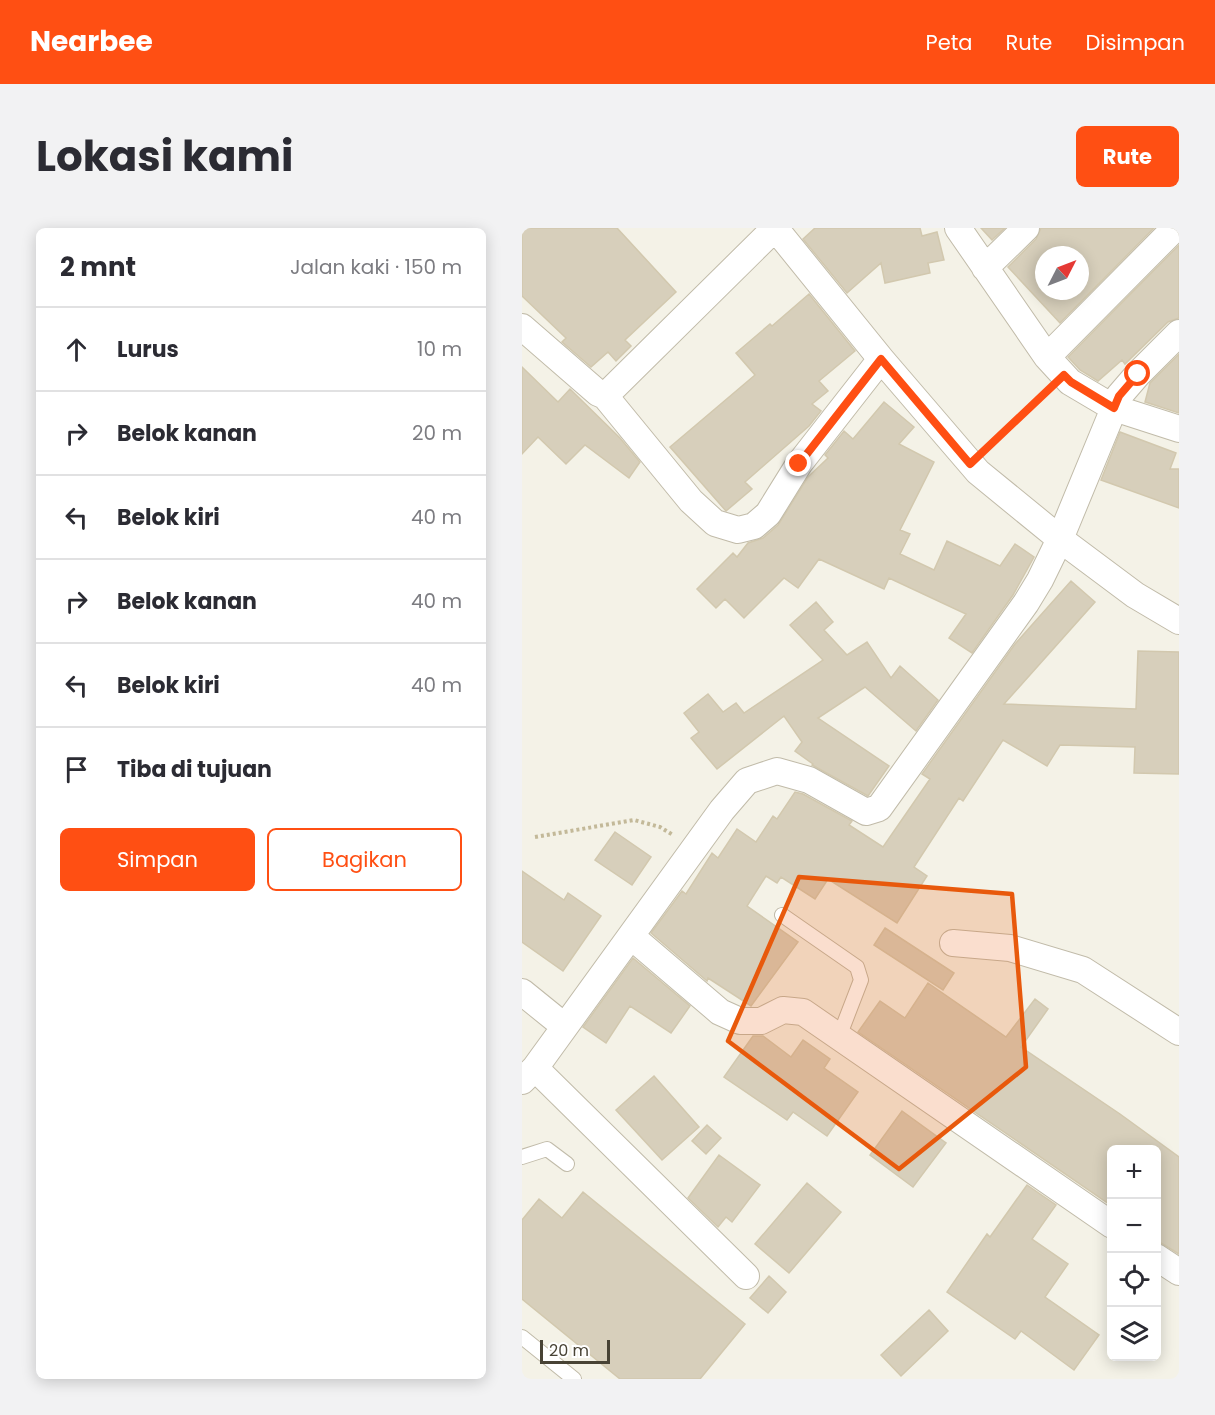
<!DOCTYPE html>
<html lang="id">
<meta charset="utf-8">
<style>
body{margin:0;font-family:Poppins,sans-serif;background:#f2f2f3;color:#2b2b33}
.controls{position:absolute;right:18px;bottom:18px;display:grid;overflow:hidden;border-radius:9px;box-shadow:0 3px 15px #0003}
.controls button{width:54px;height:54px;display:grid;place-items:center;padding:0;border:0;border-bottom:2px solid #e1e1e2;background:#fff;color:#2b2b33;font:30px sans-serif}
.compass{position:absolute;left:513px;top:18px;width:54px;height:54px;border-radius:50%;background:#fff;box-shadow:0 3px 15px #0003;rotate:48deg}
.scale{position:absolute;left:18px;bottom:15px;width:70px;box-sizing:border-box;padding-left:6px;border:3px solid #484335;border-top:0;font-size:16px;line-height:21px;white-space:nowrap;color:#484335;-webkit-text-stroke:4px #fff;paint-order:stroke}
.stop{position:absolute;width:18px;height:18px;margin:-14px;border:4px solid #ff4f13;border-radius:50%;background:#fff}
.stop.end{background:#ff4f13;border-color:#fff;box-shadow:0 2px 6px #0008}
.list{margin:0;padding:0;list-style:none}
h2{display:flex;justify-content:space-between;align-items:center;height:78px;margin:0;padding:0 24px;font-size:26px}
h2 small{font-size:20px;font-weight:400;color:#7c7c81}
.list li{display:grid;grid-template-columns:39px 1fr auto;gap:18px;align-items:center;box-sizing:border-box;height:84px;padding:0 24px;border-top:2px solid #e1e1e2}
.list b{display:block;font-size:22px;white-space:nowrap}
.list em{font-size:20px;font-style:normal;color:#7c7c81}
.actions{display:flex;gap:12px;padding:18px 24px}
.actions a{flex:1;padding:14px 0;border:2px solid #ff4f13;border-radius:9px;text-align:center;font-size:21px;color:#ff4f13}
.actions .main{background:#ff4f13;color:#fff}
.icon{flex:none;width:33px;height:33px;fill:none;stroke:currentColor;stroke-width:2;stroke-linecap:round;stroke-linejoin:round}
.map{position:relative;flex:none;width:657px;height:1151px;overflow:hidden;border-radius:9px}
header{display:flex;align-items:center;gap:36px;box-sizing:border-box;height:84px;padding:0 30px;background:#ff4f13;color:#fff}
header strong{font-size:28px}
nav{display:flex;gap:33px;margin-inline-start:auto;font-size:21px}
.intro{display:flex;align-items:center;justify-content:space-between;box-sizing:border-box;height:144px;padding:0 36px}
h1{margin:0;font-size:42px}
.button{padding:15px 27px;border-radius:9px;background:#ff4f13;color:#fff;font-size:21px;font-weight:700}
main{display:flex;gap:36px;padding:0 36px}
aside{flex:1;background:#fff;border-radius:9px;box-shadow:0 3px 15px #0003}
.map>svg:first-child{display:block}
.building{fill:#d7cfbb;stroke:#d2c8ae;stroke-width:1.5;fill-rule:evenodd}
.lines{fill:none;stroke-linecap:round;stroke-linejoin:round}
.lane-casing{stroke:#c1bba9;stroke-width:16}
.street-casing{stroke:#c1bba9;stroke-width:28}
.path{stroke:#c3b999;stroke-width:4;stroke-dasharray:3 3;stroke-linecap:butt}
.lane{stroke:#fff;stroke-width:14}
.street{stroke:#fff;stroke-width:26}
.route{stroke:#ff4f13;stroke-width:8}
.marked{fill:#e8590c;fill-opacity:0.2;stroke:#e8590c;stroke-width:4.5;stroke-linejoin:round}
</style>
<header>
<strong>Nearbee</strong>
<nav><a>Peta</a><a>Rute</a><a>Disimpan</a></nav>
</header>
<div class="intro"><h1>Lokasi kami</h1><a class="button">Rute</a></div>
<main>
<aside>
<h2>2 mnt<small>Jalan kaki · 150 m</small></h2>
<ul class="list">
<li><svg class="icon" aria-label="ahead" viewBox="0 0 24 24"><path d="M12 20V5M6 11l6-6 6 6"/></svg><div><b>Lurus</b></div><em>10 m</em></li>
<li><svg class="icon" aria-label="right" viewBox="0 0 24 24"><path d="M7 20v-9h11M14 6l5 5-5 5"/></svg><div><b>Belok kanan</b></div><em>20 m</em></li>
<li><svg class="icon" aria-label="left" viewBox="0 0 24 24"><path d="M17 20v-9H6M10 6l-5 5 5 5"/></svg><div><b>Belok kiri</b></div><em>40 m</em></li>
<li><svg class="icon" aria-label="right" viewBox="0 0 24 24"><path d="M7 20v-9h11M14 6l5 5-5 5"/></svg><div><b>Belok kanan</b></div><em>40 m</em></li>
<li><svg class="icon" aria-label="left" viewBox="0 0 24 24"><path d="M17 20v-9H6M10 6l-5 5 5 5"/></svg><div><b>Belok kiri</b></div><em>40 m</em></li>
<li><svg class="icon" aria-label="arrive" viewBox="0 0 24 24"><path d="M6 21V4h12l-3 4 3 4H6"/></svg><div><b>Tiba di tujuan</b></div></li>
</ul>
<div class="actions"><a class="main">Simpan</a><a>Bagikan</a></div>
</aside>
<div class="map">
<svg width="657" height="1151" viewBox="0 0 657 1151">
<rect width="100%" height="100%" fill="#f4f2e7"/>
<path class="building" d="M 0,0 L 95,0 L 154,64 L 103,112 L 109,118 L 94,133 L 86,124 L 69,139 L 40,114 L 44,110 L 0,68 Z
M 293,0 L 398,0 L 400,8 L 415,4 L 422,32 L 406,35 L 408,45 L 363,55 L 359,35 L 325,65 L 281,11 Z
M 459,0 L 483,0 L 470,12 Z
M 519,0 L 632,0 L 538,95 L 486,39 L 514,11 ZM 522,27 L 558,27 L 558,63 L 522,63 Z
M 657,17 L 657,90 L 646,94 L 603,136 L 600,132 L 576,153 L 558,142 L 546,129 Z
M 287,66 L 333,123 L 297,153 L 306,163 L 290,176 L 299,183 L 287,198 L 223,254 L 230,261 L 204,283 L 148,219 L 233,147 L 214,125 L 248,96 L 250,98 Z
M 657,126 L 657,185 L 623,174 L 628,155 Z
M 0,139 L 36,174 L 48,161 L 98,210 L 118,234 L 107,250 L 63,217 L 44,236 L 16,209 L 0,226 Z
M 362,174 L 392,199 L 377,216 L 412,234 L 378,302 L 388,306 L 378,326 L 412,342 L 425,313 L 478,338 L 493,316 L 512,329 L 491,367 L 450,425 L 427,410 L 444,386 L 367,350 L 362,361 L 297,331 L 276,360 L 262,350 L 222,390 L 203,371 L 194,380 L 175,361 L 211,325 L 215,329 L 226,315 L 241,310 L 256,297 L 286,249 L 306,230 L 303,227 L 322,203 L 331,211 Z
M 598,204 L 654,225 L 648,241 L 657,241 L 657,280 L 579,252 Z
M 549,353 L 573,374 L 482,476 L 614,481 L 616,423 L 657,424 L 657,546 L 612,545 L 613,519 L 538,517 L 525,538 L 481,512 L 441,573 L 437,570 L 392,639 L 405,648 L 375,695 L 306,651 L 293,671 L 259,649 L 255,655 L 244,648 L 225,678 L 276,714 L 229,778 L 186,750 L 185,753 L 129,705 L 160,663 L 164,666 L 190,625 L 196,630 L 215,601 L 234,614 L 251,588 L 255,591 L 273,564 L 281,566 L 330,593 L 327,597 L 361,619 L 408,551 L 400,546 L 493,416 Z
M 294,374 L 311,394 L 302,402 L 325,427 L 345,414 L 369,450 L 378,438 L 416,472 L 394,503 L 343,459 L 296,490 L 367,538 L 346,568 L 290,537 L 291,536 L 273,523 L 280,514 L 262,488 L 195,541 L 169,510 L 177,504 L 162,485 L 186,466 L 201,484 L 214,475 L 222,485 L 301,432 L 268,397 Z
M 93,604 L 129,629 L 110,657 L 73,632 Z
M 0,643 L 42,672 L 46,665 L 79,688 L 41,743 L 0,714 Z
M 363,700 L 432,745 L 421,762 L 352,717 Z
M 111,730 L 168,778 L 149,805 L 108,778 L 84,815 L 61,799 Z
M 406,755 L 484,809 L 513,771 L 526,781 L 499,819 L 598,886 L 657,929 L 657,1026 L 634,1012 L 634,921 L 590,921 L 590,978 L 336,804 L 358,773 L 383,790 Z
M 231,808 L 241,808 L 269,829 L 281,812 L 308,831 L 302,840 L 336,864 L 305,908 L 271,884 L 265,892 L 202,849 Z
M 132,848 L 177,899 L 140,932 L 94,882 Z
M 380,883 L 424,915 L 391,959 L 348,927 Z
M 185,897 L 199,910 L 184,926 L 170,913 Z
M 197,927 L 238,957 L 210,994 L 204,989 L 196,999 L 166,970 Z
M 285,955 L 319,984 L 267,1045 L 233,1016 Z
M 505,957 L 534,977 L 510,1011 L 546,1036 L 523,1069 L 577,1107 L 552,1142 L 499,1103 L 493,1111 L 425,1064 L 465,1006 L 468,1009 Z
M 61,964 L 223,1096 L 178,1151 L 98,1151 L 0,1071 L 0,992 L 17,971 L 40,990 Z
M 247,1048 L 264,1064 L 246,1085 L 228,1070 Z
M 407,1082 L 426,1103 L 379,1148 L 359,1127 Z"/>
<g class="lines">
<g class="lane-casing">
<path id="lane" d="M 260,687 L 335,739 L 339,752 L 317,809
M 0,929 L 25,921 L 45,936
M 0,1109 L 52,1151"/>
</g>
<g class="street-casing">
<path id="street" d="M 253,0 L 359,131 L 456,244 L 538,311 L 613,367 L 657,393
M 436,0 L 525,129 L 548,154 L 592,180 L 657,201
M 463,40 L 504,0
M 0,99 L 76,165 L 83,168 L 253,0
M 525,129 L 653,0
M 83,168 L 169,273 L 193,295 L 216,302 L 232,298 L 246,286 L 277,236 L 359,131
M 110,709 L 198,784 L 218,793 L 239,793 L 261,782 L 281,784 L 590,997
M 431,715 L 488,720 L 561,742 L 657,804
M 0,764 L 42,798
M 13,840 L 224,1048
M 0,853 L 13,840 L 200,582 L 225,553 L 255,543 L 287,552 L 344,584 L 357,580 L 504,375 L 518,352 L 538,311 L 597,168 L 616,146 L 657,105
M 634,1029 L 657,1044"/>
</g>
<path class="path" d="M 466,219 L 524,164
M 13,609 L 112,592 L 138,599 L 151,607"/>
<use href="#lane" class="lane"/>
<use href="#street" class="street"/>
</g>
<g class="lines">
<path class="route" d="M 277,236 L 359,131 L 448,236 L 542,147 L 549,154 L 592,180 L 597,168 L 616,146"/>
</g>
<path class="marked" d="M 277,649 L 490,666 L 504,839 L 377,941 L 206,813 Z"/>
</svg>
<div class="controls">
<button>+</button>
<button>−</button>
<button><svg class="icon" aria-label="locate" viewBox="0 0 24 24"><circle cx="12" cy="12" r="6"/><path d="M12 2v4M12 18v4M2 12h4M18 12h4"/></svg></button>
<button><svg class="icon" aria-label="layers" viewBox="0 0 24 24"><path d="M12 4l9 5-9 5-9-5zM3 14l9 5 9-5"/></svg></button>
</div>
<svg class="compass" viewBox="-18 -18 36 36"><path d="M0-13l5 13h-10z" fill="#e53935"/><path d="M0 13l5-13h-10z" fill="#7c7c81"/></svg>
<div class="scale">20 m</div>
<div class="stop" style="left:616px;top:146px"></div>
<div class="stop end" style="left:277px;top:236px"></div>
</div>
</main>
